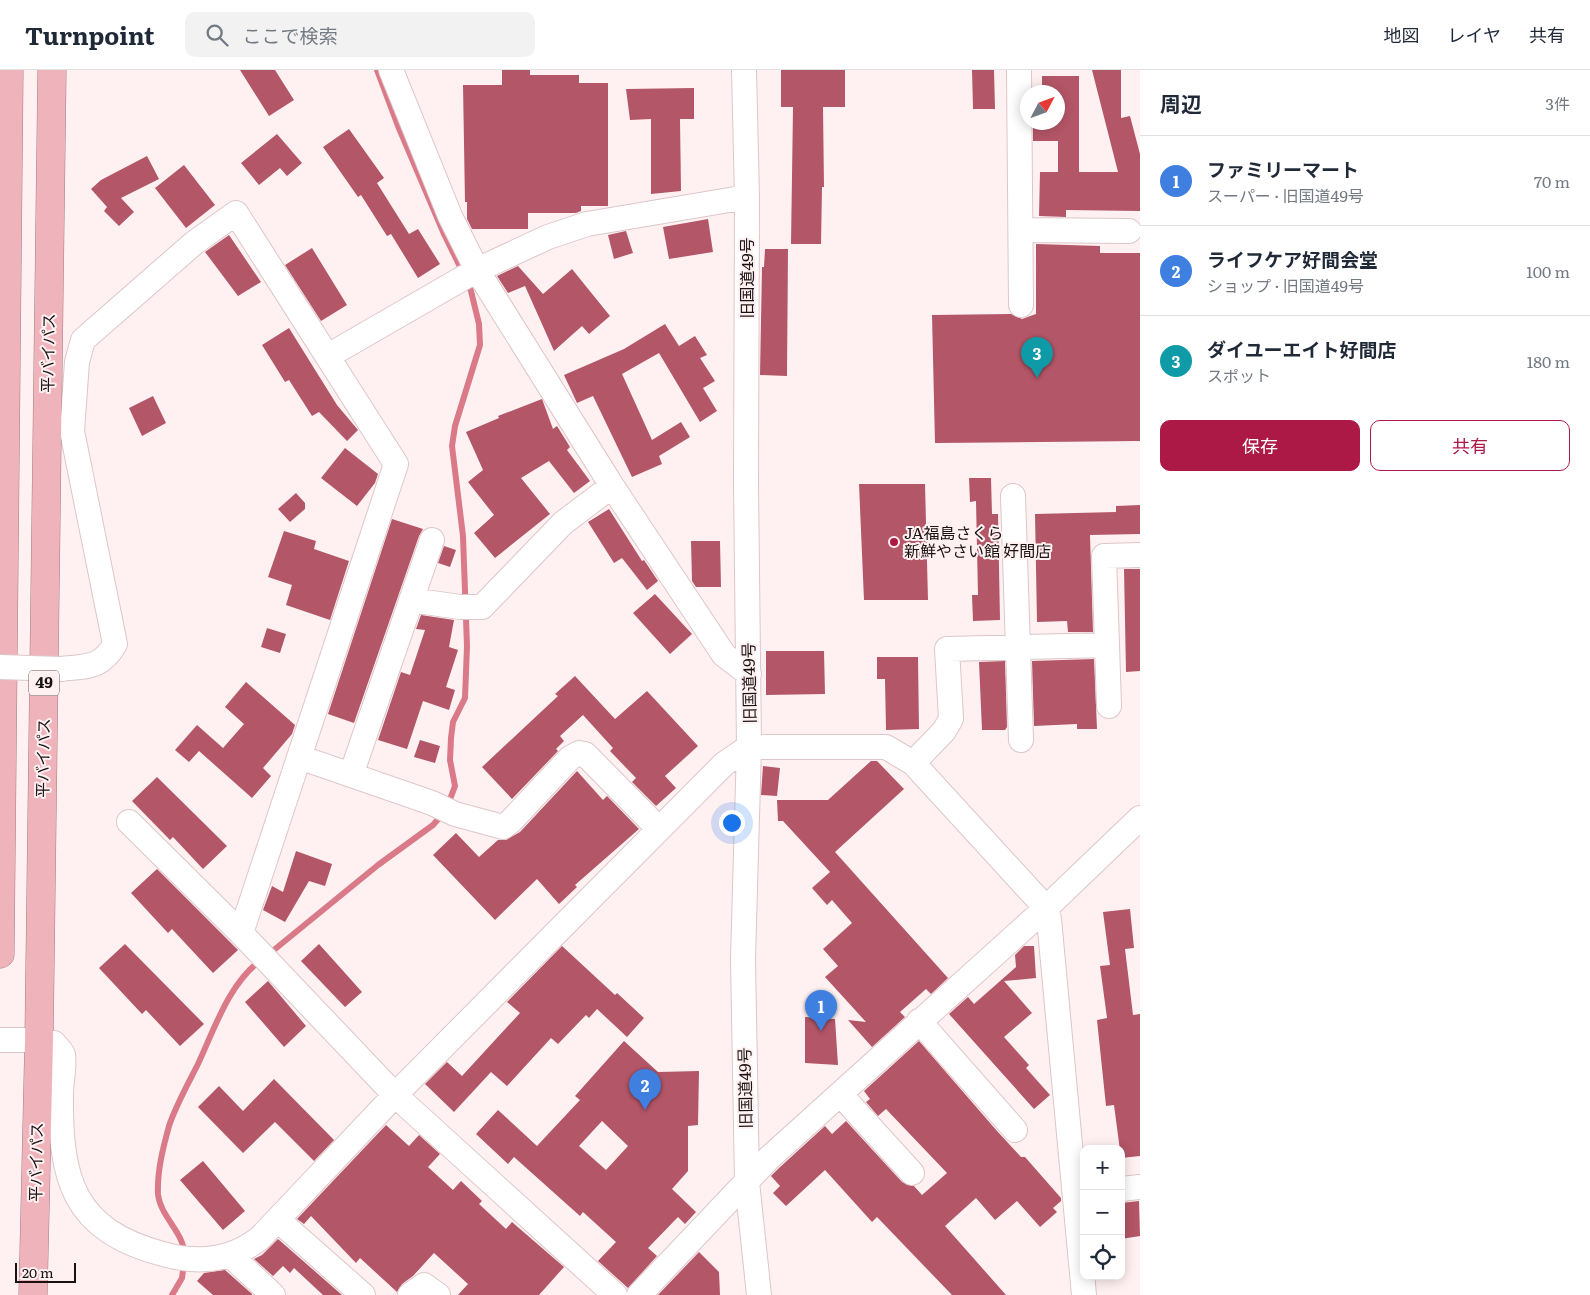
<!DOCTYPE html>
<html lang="ja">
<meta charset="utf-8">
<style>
body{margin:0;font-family:Literata,"Noto Sans JP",serif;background:#f2f2f3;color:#1f2937}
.controls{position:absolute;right:15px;bottom:15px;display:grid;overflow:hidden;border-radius:10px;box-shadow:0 2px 12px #0003}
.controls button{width:45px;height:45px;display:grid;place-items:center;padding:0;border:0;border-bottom:1px solid #e0e1e3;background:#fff;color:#1f2937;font:25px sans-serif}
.compass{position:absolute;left:1020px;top:15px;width:45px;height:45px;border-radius:50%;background:#fff;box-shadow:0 2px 12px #0003;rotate:49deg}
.scale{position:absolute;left:15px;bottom:12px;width:61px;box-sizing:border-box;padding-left:5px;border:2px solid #191112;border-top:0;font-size:14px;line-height:18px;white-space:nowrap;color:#191112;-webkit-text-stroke:4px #fff1f2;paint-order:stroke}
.you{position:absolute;left:731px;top:752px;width:18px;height:18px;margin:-12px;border:4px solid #fff;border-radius:50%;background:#1a73e8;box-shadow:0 0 0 8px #1a73e833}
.badge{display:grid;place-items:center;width:32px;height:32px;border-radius:50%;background:#ac1947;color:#fff;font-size:16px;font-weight:700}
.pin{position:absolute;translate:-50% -41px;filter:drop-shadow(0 1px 2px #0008)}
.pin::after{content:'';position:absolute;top:26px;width:18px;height:15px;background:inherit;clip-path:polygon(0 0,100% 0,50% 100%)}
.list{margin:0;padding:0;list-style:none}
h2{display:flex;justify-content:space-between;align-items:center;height:65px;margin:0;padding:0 20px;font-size:21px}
h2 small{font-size:16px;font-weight:400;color:#747a83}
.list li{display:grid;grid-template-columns:32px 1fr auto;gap:15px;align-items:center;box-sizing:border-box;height:90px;padding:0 20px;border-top:1px solid #e0e1e3}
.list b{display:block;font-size:19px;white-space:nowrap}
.list p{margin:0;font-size:16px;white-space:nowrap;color:#747a83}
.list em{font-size:16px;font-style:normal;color:#747a83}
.actions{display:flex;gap:10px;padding:15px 20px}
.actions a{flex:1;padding:11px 0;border:1px solid #ac1947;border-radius:10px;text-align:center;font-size:18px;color:#ac1947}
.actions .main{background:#ac1947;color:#fff}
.icon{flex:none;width:28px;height:28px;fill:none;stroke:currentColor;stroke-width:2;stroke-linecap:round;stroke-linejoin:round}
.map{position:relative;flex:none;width:1140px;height:1225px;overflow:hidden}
header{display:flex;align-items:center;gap:30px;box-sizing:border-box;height:70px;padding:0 25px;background:#fff;border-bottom:1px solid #e0e1e3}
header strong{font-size:24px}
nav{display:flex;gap:28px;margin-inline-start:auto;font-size:18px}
.search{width:350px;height:45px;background:#f2f2f3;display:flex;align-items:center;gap:12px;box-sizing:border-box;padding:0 18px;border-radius:10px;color:#747a83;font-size:19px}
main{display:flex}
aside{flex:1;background:#fff}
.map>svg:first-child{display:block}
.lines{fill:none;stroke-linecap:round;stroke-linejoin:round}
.stream{stroke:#da7a89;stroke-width:6}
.building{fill:#b35667;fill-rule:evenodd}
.minor-casing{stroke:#ddc6c9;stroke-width:26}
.highway-casing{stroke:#a47b80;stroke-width:29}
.minor{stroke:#fff;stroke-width:24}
.highway{stroke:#efb4bb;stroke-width:28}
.minor-bridge-casing{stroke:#ddc6c9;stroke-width:26;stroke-linecap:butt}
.minor-bridge{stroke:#fff;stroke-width:24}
.poi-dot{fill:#ac1947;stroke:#fff1f2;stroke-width:2}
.labels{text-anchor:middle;stroke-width:4;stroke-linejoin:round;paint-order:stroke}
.shield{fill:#fff1f2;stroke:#5e5455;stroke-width:1}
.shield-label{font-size:15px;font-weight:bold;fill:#191112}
.street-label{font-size:16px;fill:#191112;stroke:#fff1f2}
.poi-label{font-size:16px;fill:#191112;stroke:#fff1f2;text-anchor:start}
</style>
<header>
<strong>Turnpoint</strong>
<div class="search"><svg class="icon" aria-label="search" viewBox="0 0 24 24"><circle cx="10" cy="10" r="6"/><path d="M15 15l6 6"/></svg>ここで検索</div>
<nav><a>地図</a><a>レイヤ</a><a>共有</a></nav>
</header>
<main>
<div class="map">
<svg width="1140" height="1225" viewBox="0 0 1140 1225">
<rect width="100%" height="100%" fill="#fff1f2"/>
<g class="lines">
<path class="stream" d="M 269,884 L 378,795 L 433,755 L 446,740 L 455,716 L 450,690 L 451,668 L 453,652 L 465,628 L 467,576 L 463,466 L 452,376 L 455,356 L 480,275 L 479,254 L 470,217 L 444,164 L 398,56 L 377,0
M 184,1183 C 184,1163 160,1146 158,1124 C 157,1101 163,1078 169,1056 C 176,1035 188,1014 198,994 C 214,960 229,913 261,890
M 172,1225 L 182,1208 L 184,1193"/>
</g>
<path class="building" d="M 240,0 L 275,0 L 294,30 L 269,46 Z
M 502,0 L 530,0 L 530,5 L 579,5 L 579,13 L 608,13 L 608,136 L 581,136 L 581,141 L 576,143 L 528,143 L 528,159 L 472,159 L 467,149 L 467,132 L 465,132 L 463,15 L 502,15 Z
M 781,0 L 845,0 L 845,37 L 823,37 L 824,117 L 822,117 L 821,174 L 791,174 L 793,37 L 781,37 Z
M 972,0 L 994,0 L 995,39 L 973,39 Z
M 1092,0 L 1121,0 L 1121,48 L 1130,46 L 1140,84 L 1140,141 L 1066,140 L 1066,147 L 1039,146 L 1040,102 L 1058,102 L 1058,71 L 1033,71 L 1033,52 L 1058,52 L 1058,22 L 1042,22 L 1042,6 L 1079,6 L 1079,102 L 1118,102 Z
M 694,18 L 694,49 L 680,49 L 681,121 L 651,124 L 651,49 L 630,50 L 626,19 Z
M 349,59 L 384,108 L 377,113 L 409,164 L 418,159 L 440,194 L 418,208 L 391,164 L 387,166 L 361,125 L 358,127 L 323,77 Z
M 277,64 L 302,93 L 287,106 L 280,98 L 259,115 L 241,93 Z
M 147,86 L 159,109 L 121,128 L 134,142 L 119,156 L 104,141 L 107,137 L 91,119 L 101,110 Z
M 184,95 L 215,135 L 186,158 L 155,118 Z
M 708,149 L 713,182 L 669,189 L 663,157 Z
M 626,161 L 633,183 L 614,189 L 608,165 Z
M 229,165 L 261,212 L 238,226 L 205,182 Z
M 1036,174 L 1100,176 L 1100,183 L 1140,183 L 1140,371 L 935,373 L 932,245 L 1011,244 L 1022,249 L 1036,244 Z
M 312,178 L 347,235 L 321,251 L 285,195 Z
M 765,179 L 788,179 L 787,306 L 760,305 L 762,197 L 764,197 Z
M 518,196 L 543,224 L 572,199 L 610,246 L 589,264 L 582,256 L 554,281 L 525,216 L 508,223 L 497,206 Z
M 665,254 L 679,276 L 695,266 L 707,285 L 700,288 L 715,311 L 703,318 L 717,341 L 700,352 L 659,283 L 622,304 L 652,370 L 681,352 L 690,367 L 659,386 L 662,394 L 632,407 L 593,326 L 577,333 L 564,305 L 624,279 Z
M 289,258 L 337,335 L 358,360 L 347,371 L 319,342 L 312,346 L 289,310 L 285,312 L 262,275 Z
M 153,326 L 166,353 L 142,366 L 129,338 Z
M 542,329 L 553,359 L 557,356 L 570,377 L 567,380 L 590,411 L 574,423 L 549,391 L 521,408 L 550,444 L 495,488 L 474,463 L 494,445 L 468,412 L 483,400 L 466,362 L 499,348 L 498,346 Z
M 345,378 L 378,404 L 375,413 L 357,436 L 321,408 Z
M 969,408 L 991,408 L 992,444 L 998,444 L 1000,550 L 973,551 L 972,525 L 978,525 L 976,431 L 970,432 Z
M 859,414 L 925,414 L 928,530 L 864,530 Z
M 296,423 L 305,433 L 305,439 L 290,452 L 278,439 Z
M 1140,435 L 1140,464 L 1090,465 L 1093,562 L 1068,562 L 1067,551 L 1037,552 L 1035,444 L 1116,442 L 1116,436 Z
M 609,439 L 642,491 L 644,490 L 658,511 L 647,520 L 622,488 L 614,493 L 588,452 Z
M 392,449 L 423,459 L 419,466 L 354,653 L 328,644 Z
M 284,461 L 316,471 L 314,479 L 349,491 L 330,550 L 286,535 L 292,515 L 268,507 Z
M 691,471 L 720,471 L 721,517 L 696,517 L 692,511 Z
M 444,476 L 456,480 L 450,497 L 438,493 Z
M 1124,499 L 1140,499 L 1140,601 L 1126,602 Z
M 655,524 L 692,564 L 670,584 L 633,543 Z
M 421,545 L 454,550 L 449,577 L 458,580 L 446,617 L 455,620 L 449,640 L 423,631 L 407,679 L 378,670 L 401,602 L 410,605 L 425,560 L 416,559 Z
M 267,558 L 286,564 L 280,583 L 261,577 Z
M 766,581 L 824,581 L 825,624 L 766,625 Z
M 877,587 L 918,587 L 919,659 L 886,660 L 885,609 L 877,609 Z
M 1094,589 L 1097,659 L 1077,659 L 1077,654 L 1034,656 L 1032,591 Z
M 1005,591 L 1007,657 L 1005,660 L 982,660 L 979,592 Z
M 575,606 L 615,649 L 647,621 L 698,676 L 665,706 L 676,718 L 656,736 L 632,712 L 636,708 L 610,681 L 613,678 L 583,645 L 560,666 L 564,671 L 556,679 L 558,681 L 512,729 L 482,697 L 558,626 L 555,624 Z
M 246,612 L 295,655 L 292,664 L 263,698 L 271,706 L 252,728 L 199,681 L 189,692 L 175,680 L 197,655 L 223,678 L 244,654 L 225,637 Z
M 420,670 L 440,676 L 435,693 L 414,687 Z
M 871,691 L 877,691 L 904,719 L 835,782 L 948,908 L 931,924 L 926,919 L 900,942 L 905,947 L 872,977 L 848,950 L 866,952 L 825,907 L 838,896 L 823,879 L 852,853 L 832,830 L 827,835 L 812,818 L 830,802 L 783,751 L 778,751 L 777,730 L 828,730 Z
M 763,696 L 780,698 L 777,726 L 761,725 Z
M 577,701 L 603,730 L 607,726 L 639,759 L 575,815 L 577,817 L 559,834 L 537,809 L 495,850 L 433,785 L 456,763 L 479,787 L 498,770 L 506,770 L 520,762 Z
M 157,707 L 227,776 L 203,799 L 173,767 L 170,770 L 132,731 Z
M 296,781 L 332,794 L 325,816 L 309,811 L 285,852 L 263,840 L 272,816 L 283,822 Z
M 157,799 L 238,880 L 213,903 L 172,859 L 168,863 L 131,823 Z
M 1130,839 L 1134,878 L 1125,879 L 1133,945 L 1140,944 L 1140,1086 L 1121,1088 L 1114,1035 L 1106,1036 L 1097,950 L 1107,948 L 1100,896 L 1110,895 L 1103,842 Z
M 125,874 L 204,954 L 180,976 L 146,940 L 142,944 L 99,898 Z
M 319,874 L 362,922 L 345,937 L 301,891 Z
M 562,876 L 615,925 L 617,923 L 644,948 L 627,967 L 597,939 L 589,948 L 586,945 L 558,974 L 551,968 L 507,1016 L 491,1002 L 454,1042 L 425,1014 L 447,992 L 462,1006 L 520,943 L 507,932 Z
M 1024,876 L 1034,876 L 1036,908 L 1004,911 L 1032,943 L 1004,967 L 1029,995 L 1026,998 L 1050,1025 L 1034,1039 L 949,944 L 968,927 L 974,934 L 1016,897 L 1015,885 Z
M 268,911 L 306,956 L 284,977 L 245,932 Z
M 805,947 L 835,949 L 838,995 L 805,993 Z
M 624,971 L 658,1002 L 699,1001 L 698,1055 L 688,1056 L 688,1101 L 672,1119 L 696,1142 L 685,1154 L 678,1147 L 648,1178 L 657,1186 L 628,1218 L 598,1191 L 616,1172 L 583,1142 L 580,1146 L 514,1087 L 508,1094 L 476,1064 L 498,1040 L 537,1076 L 580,1030 L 575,1026 ZM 602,1051 L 628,1076 L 606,1100 L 579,1076 Z
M 919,971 L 997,1061 L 1021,1087 L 1025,1087 L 1061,1128 L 1061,1131 L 1053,1138 L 1057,1142 L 1040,1157 L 1017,1131 L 995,1150 L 976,1128 L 945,1156 L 1006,1225 L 952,1225 L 877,1147 L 872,1152 L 825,1100 L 786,1136 L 773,1123 L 780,1116 L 771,1106 L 779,1098 L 825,1056 L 832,1064 L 846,1051 L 902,1112 L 914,1116 L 922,1125 L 947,1103 L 886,1039 L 878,1046 L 866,1032 L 870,1029 L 864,1021 Z
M 274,1009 L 334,1070 L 314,1091 L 275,1052 L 243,1083 L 198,1037 L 219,1016 L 243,1041 Z
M 386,1055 L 409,1076 L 419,1065 L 440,1084 L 428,1097 L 453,1120 L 461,1111 L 482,1131 L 479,1134 L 506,1159 L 512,1152 L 564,1197 L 539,1225 L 458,1225 L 468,1214 L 434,1183 L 413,1206 L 402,1214 L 397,1222 L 360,1188 L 356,1193 L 311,1146 L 304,1154 L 297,1149 Z
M 203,1091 L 245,1141 L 223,1160 L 180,1110 Z
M 1139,1131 L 1140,1166 L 1121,1169 L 1121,1133 Z
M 278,1169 L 342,1225 L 323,1225 L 294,1198 L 290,1203 L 283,1196 L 273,1206 L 254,1189 L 262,1185 Z
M 699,1182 L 719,1202 L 720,1225 L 658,1225 Z
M 225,1200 L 252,1224 L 252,1225 L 213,1225 L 197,1211 L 204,1203 Z"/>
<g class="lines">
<g class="minor-casing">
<path id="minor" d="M 391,0 L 450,146 L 477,200 L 612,416 L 724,585 L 749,604
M 744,0 L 747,127 L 746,413 L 749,677 L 743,889 L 747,1112 L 759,1225
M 1019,0 L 1021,235
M 1021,160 L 1129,161
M 328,286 L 477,200 L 548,167 L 587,154 L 747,127
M 1013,426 L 1021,670
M 411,530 L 460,537 L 482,537 L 563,453 L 612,416
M 1107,575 L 1109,636
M 61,599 C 86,596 101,599 115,574 L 72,361 L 77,292 L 83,270 L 194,173 L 236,143 L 396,394 L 241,863
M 299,687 L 432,733 L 455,744 L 503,757 L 510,752 L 570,688 L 579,683 L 585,684 L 658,758
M 913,693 L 944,661 L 951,649 L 947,579 L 1107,575 L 1104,486 L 1140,485
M 351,705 L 432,470
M 129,752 L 241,863 L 395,1025 L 615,1225
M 919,951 L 1015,1060
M 0,970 L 39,970 L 54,973 C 56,976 62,981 63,985 C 65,996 61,1011 61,1023 C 60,1109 72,1160 163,1184 C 198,1194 231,1191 260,1168 L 395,1025 L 724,694 L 749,677 L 886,677 L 913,693 L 1046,838 L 1049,849 L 1084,1225
M 841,1025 L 912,1103
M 1121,1119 L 1140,1117
M 278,1150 L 363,1225
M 231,1186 L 273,1225
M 410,1225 L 424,1215 L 438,1225
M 639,1225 L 769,1088 L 1046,838 L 1140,748"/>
</g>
<g class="highway-casing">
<path id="highway" d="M 0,884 L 9,0
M 33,1225 L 39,970 L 52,0"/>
</g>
<use href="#minor" class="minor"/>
<use href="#highway" class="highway"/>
<g class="minor-bridge-casing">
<path id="minor-bridge" d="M 0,597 L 61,599"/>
</g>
<use href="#minor-bridge" class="minor-bridge"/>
</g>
<circle class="poi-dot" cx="894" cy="472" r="5"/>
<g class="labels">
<rect class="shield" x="29" y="600.5" width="30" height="25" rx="4"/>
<g class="shield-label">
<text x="44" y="618">49</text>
</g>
<g class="street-label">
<text transform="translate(747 208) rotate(-90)" y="6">旧国道49号</text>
<text transform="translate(48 283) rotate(-89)" y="6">平バイパス</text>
<text transform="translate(749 613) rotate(-91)" y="6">旧国道49号</text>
<text transform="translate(43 688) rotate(-89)" y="6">平バイパス</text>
<text transform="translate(745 1018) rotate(-91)" y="6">旧国道49号</text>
<text transform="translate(36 1092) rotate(-89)" y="6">平バイパス</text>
</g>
<g class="poi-label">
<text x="904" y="469">JA福島さくら<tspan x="904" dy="18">新鮮やさい館 好間店</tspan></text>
</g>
</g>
</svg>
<div class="controls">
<button>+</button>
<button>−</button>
<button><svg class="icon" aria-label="locate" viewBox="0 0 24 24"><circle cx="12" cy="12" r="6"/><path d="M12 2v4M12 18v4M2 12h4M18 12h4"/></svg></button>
</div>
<svg class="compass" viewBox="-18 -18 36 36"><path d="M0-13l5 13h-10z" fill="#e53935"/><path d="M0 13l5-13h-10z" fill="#747a83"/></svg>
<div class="scale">20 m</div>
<div class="you"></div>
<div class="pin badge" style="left:821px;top:961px;background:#3f7fe0">1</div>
<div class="pin badge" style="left:645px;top:1040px;background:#3f7fe0">2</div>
<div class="pin badge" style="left:1037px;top:308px;background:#0f9aa8">3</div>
</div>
<aside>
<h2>周辺<small>3件</small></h2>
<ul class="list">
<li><span class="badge" style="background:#3f7fe0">1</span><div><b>ファミリーマート</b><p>スーパー · 旧国道49号</p></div><em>70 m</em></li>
<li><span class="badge" style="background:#3f7fe0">2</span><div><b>ライフケア好間会堂</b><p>ショップ · 旧国道49号</p></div><em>100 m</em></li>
<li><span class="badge" style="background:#0f9aa8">3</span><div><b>ダイユーエイト好間店</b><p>スポット</p></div><em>180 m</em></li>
</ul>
<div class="actions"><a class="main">保存</a><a>共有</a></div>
</aside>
</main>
